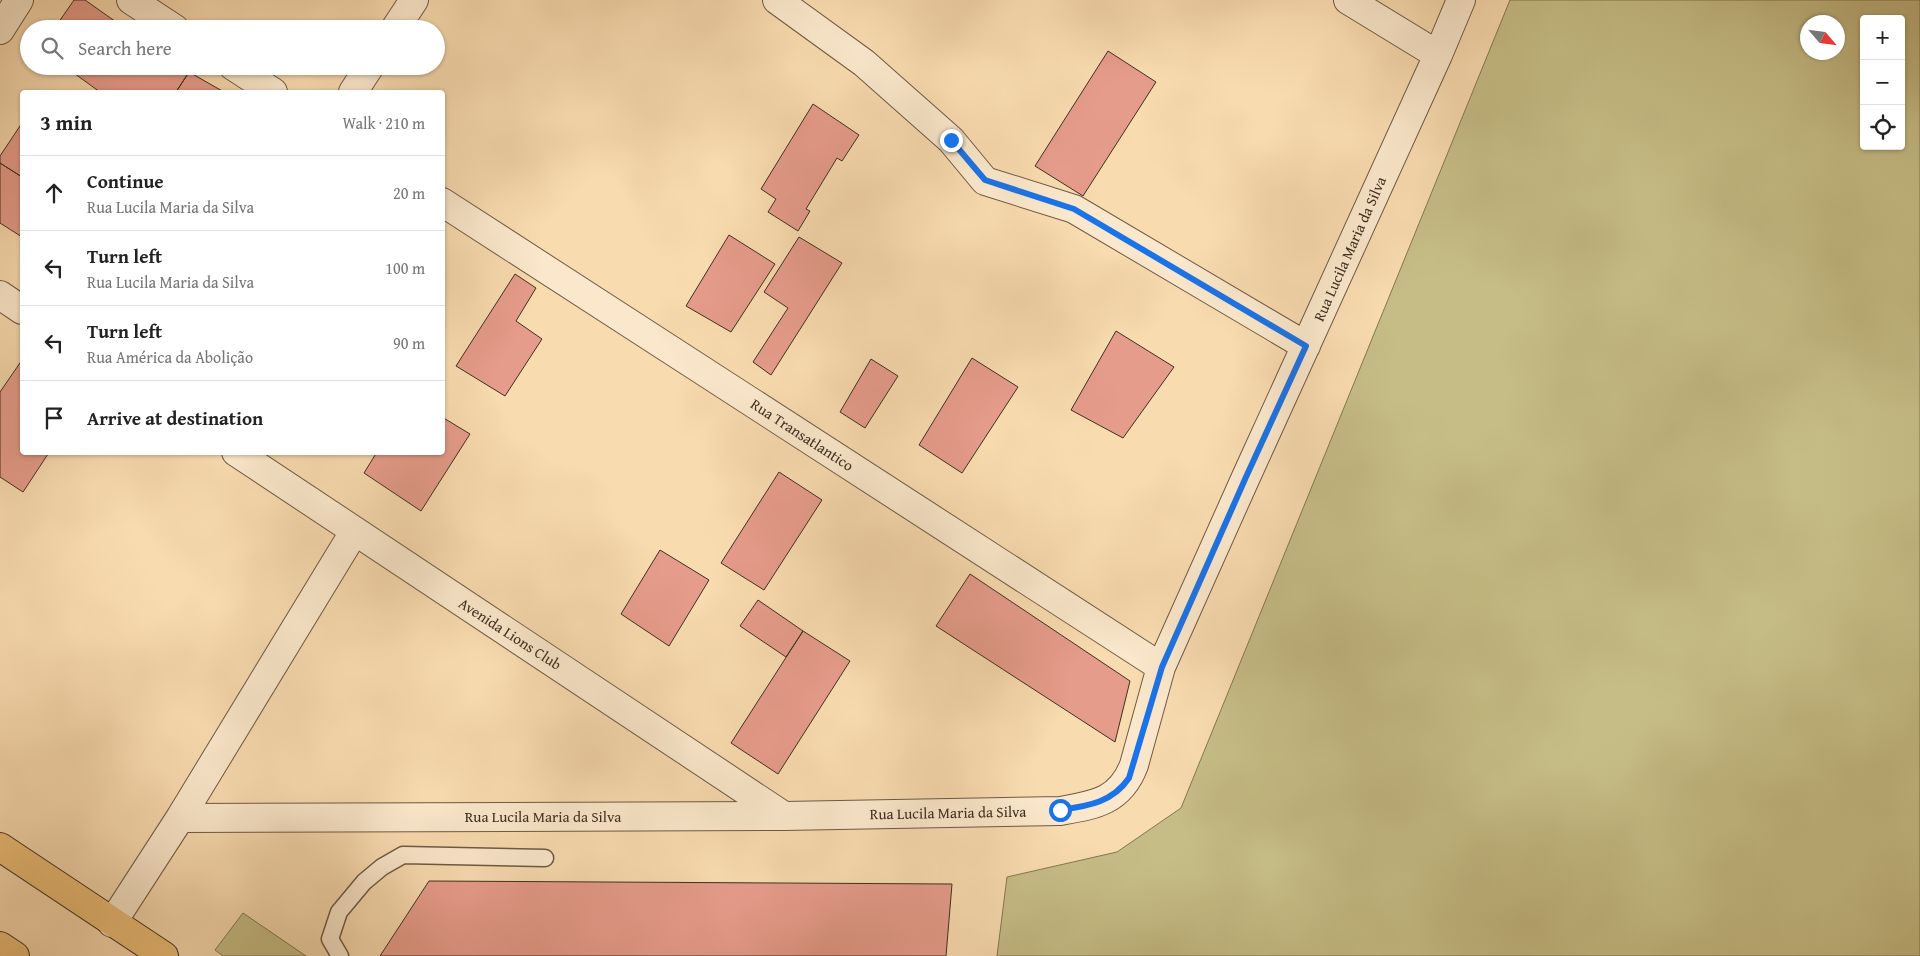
<!DOCTYPE html>
<meta charset="utf-8">
<style>
body{margin:0;font-family:"Gentium Book Plus",serif;background:#f6f6f6;color:#222}
.controls{position:absolute;right:15px;top:15px;display:grid;overflow:hidden;border-radius:5px;box-shadow:0 1px 4px #0004}
.controls button{width:45px;height:45px;display:grid;place-items:center;padding:0;border:0;border-bottom:1px solid #e0e0e0;background:#fff;color:#222;font:25px sans-serif}
.compass{position:absolute;left:1800px;top:15px;width:45px;height:45px;border-radius:50%;background:#fff;box-shadow:0 1px 4px #0004;rotate:118deg}
.stop{position:absolute;width:15px;height:15px;margin:-11px;border:4px solid #1a73e8;border-radius:50%;background:#fff}
.stop.end{background:#1a73e8;border-color:#fff;box-shadow:0 1px 5px #0008}
.list{margin:0;padding:0;list-style:none}
h2{display:flex;justify-content:space-between;align-items:center;height:65px;margin:0;padding:0 20px;font-size:21px}
h2 small{font-size:16px;font-weight:400;color:#767676}
.list li{display:grid;grid-template-columns:32px 1fr auto;gap:15px;align-items:center;box-sizing:border-box;height:75px;padding:0 20px;border-top:1px solid #e0e0e0}
.list b{display:block;font-size:19px;white-space:nowrap}
.list p{margin:0;font-size:16px;white-space:nowrap;color:#767676}
.list em{font-size:16px;font-style:normal;color:#767676}
.icon{flex:none;width:28px;height:28px;fill:none;stroke:currentColor;stroke-width:2;stroke-linecap:round;stroke-linejoin:round}
.map{position:relative;flex:none;width:1920px;height:956px;overflow:hidden}
.search{position:absolute;background:#fff;box-shadow:0 1px 4px #0004;left:20px;top:20px;width:425px;height:55px;display:flex;align-items:center;gap:12px;box-sizing:border-box;padding:0 18px;border-radius:28px;color:#767676;font-size:19px}
.panel{position:absolute;background:#fff;box-shadow:0 1px 4px #0004;left:20px;top:90px;width:425px;height:365px;border-radius:5px}
.map>svg:first-child{display:block}
.green{fill:#c6bd86;stroke:#827653;fill-rule:evenodd}
.building{fill:#e69c8b;stroke:#3f2f20}
.lines{fill:none;stroke-linecap:round;stroke-linejoin:round}
.lane-casing{stroke:#6e5a44;stroke-width:19}
.street-casing{stroke:#6e5a44;stroke-width:30}
.primary-casing{stroke:#3f2f20;stroke-width:30}
.highway-casing{stroke:#3f2f20;stroke-width:30}
.lane{stroke:#fbe8cc;stroke-width:16}
.street{stroke:#fbe8cc;stroke-width:28}
.primary{stroke:#ecbe78;stroke-width:28}
.highway{stroke:#ecbe78;stroke-width:28}
.route{stroke:#1a73e8;stroke-width:6}
.labels{text-anchor:middle;stroke-width:4.5;stroke-linejoin:round;paint-order:stroke}
.street-label{font-size:15px;fill:#3f2f20;stroke:#fbe8cc}
</style>
<div class="map">
<svg width="1920" height="956" viewBox="0 0 1920 956">
<rect width="100%" height="100%" fill="#f9dbb0"/>
<filter id="stains"><feTurbulence type="fractalNoise" baseFrequency=".004" numOctaves="4"/><feColorMatrix values="0 0 0 0 .2 0 0 0 0 .09 0 0 0 0 .02 0 0 0 .5 -.17"/></filter>
<radialGradient id="worn" r=".72"><stop offset=".6" stop-color="#630" stop-opacity="0"/><stop offset="1" stop-color="#630" stop-opacity=".3"/></radialGradient>
<path class="green" d="M 1510,0 L 1920,0 L 1920,956 L 997,956 L 1007,877 L 1117,852 L 1181,808 ZM 1864,19 L 1901,19 L 1901,146 L 1864,146 ZM 1808,22 L 1838,22 L 1838,52 L 1808,52 Z
M 243,913 L 306,956 L 223,956 L 215,950 Z"/>
<path class="building" d="M 74,0 L 85,0 L 126,29 L 54,29 Z
M 1108,51 L 1156,82 L 1083,196 L 1035,166 Z
M 64,66 L 181,66 L 189,72 L 176,92 L 100,92 Z
M 189,72 L 224,92 L 176,92 Z
M 813,104 L 859,135 L 842,161 L 837,158 L 806,209 L 810,211 L 798,231 L 768,212 L 776,199 L 761,189 Z
M 22,123 L 22,177 L 0,163 L 0,156 Z
M 0,163 L 22,177 L 22,237 L 0,223 Z
M 729,235 L 775,264 L 731,332 L 686,306 Z
M 799,237 L 842,263 L 771,375 L 753,362 L 788,308 L 764,292 Z
M 515,274 L 536,288 L 516,321 L 542,339 L 505,396 L 456,366 Z
M 1116,331 L 1174,367 L 1123,438 L 1071,410 Z
M 972,358 L 1018,387 L 962,473 L 919,445 Z
M 871,359 L 898,376 L 865,428 L 840,412 Z
M 22,360 L 22,452 L 48,454 L 23,492 L 0,477 L 0,392 Z
M 442,417 L 470,434 L 421,511 L 364,473 L 377,452 L 442,452 Z
M 779,472 L 822,500 L 764,590 L 721,563 Z
M 660,550 L 709,580 L 669,646 L 621,614 Z
M 970,574 L 1130,681 L 1115,742 L 936,626 Z
M 758,600 L 803,631 L 786,657 L 740,626 Z
M 803,631 L 850,661 L 778,774 L 731,743 Z
M 429,881 L 952,884 L 946,956 L 380,956 Z"/>
<g class="lines">
<g class="lane-casing">
<path id="lane" d="M 340,956 L 330,939 L 339,912 L 364,882 L 382,867 L 403,855 L 545,858"/>
</g>
<g class="street-casing">
<path id="street" d="M 131,0 L 175,29
M 777,0 L 864,63 L 951,140 L 985,181 L 1074,209 L 1306,346
M 1348,0 L 1438,55
M 395,29 L 414,0
M 0,30 L 19,0
M 233,66 L 273,92
M 353,92 L 370,66
M 442,202 L 1161,667
M 0,295 L 22,310
M 236,452 L 784,816
M 180,818 L 784,816 L 1060,811 C 1094,805 1120,802 1134,765 L 1161,667 L 1246,477 L 1438,55 L 1461,0
M 112,923 L 180,818 L 354,532"/>
</g>
<g class="primary-casing">
<path id="primary" d="M 0,847 L 164,956"/>
</g>
<g class="highway-casing">
<path id="highway" d="M 0,946 L 15,956"/>
</g>
<use href="#lane" class="lane"/>
<use href="#street" class="street"/>
<use href="#primary" class="primary"/>
<use href="#highway" class="highway"/>
</g>
<g class="lines">
<path class="route" d="M 951,140 L 985,180 L 1074,209 L 1306,346 L 1246,477 L 1162,667 L 1129,778 C 1112,803 1087,806 1060,810"/>
</g>
<g class="labels">
<g class="street-label">
<text transform="translate(1350 249) rotate(-66)" y="5">Rua Lucila Maria da Silva</text>
<text transform="translate(802 435) rotate(33)" y="5">Rua Transatlantico</text>
<text transform="translate(510 634) rotate(33)" y="5">Avenida Lions Club</text>
<text transform="translate(948 813) rotate(-1)" y="5">Rua Lucila Maria da Silva</text>
<text x="543" y="822">Rua Lucila Maria da Silva</text>
</g>
</g>
<rect width="100%" height="100%" filter="url(#stains)"/>
<rect width="100%" height="100%" fill="url(#worn)"/>
</svg>
<div class="controls">
<button>+</button>
<button>−</button>
<button><svg class="icon" aria-label="locate" viewBox="0 0 24 24"><circle cx="12" cy="12" r="6"/><path d="M12 2v4M12 18v4M2 12h4M18 12h4"/></svg></button>
</div>
<svg class="compass" viewBox="-18 -18 36 36"><path d="M0-13l5 13h-10z" fill="#e53935"/><path d="M0 13l5-13h-10z" fill="#767676"/></svg>
<div class="stop" style="left:1060px;top:810px"></div>
<div class="stop end" style="left:951px;top:140px"></div>
<div class="search"><svg class="icon" aria-label="search" viewBox="0 0 24 24"><circle cx="10" cy="10" r="6"/><path d="M15 15l6 6"/></svg>Search here</div>
<section class="panel">
<h2>3 min<small>Walk · 210 m</small></h2>
<ul class="list">
<li><svg class="icon" aria-label="ahead" viewBox="0 0 24 24"><path d="M12 20V5M6 11l6-6 6 6"/></svg><div><b>Continue</b><p>Rua Lucila Maria da Silva</p></div><em>20 m</em></li>
<li><svg class="icon" aria-label="left" viewBox="0 0 24 24"><path d="M17 20v-9H6M10 6l-5 5 5 5"/></svg><div><b>Turn left</b><p>Rua Lucila Maria da Silva</p></div><em>100 m</em></li>
<li><svg class="icon" aria-label="left" viewBox="0 0 24 24"><path d="M17 20v-9H6M10 6l-5 5 5 5"/></svg><div><b>Turn left</b><p>Rua América da Abolição</p></div><em>90 m</em></li>
<li><svg class="icon" aria-label="arrive" viewBox="0 0 24 24"><path d="M6 21V4h12l-3 4 3 4H6"/></svg><div><b>Arrive at destination</b></div></li>
</ul>
</section>
</div>
